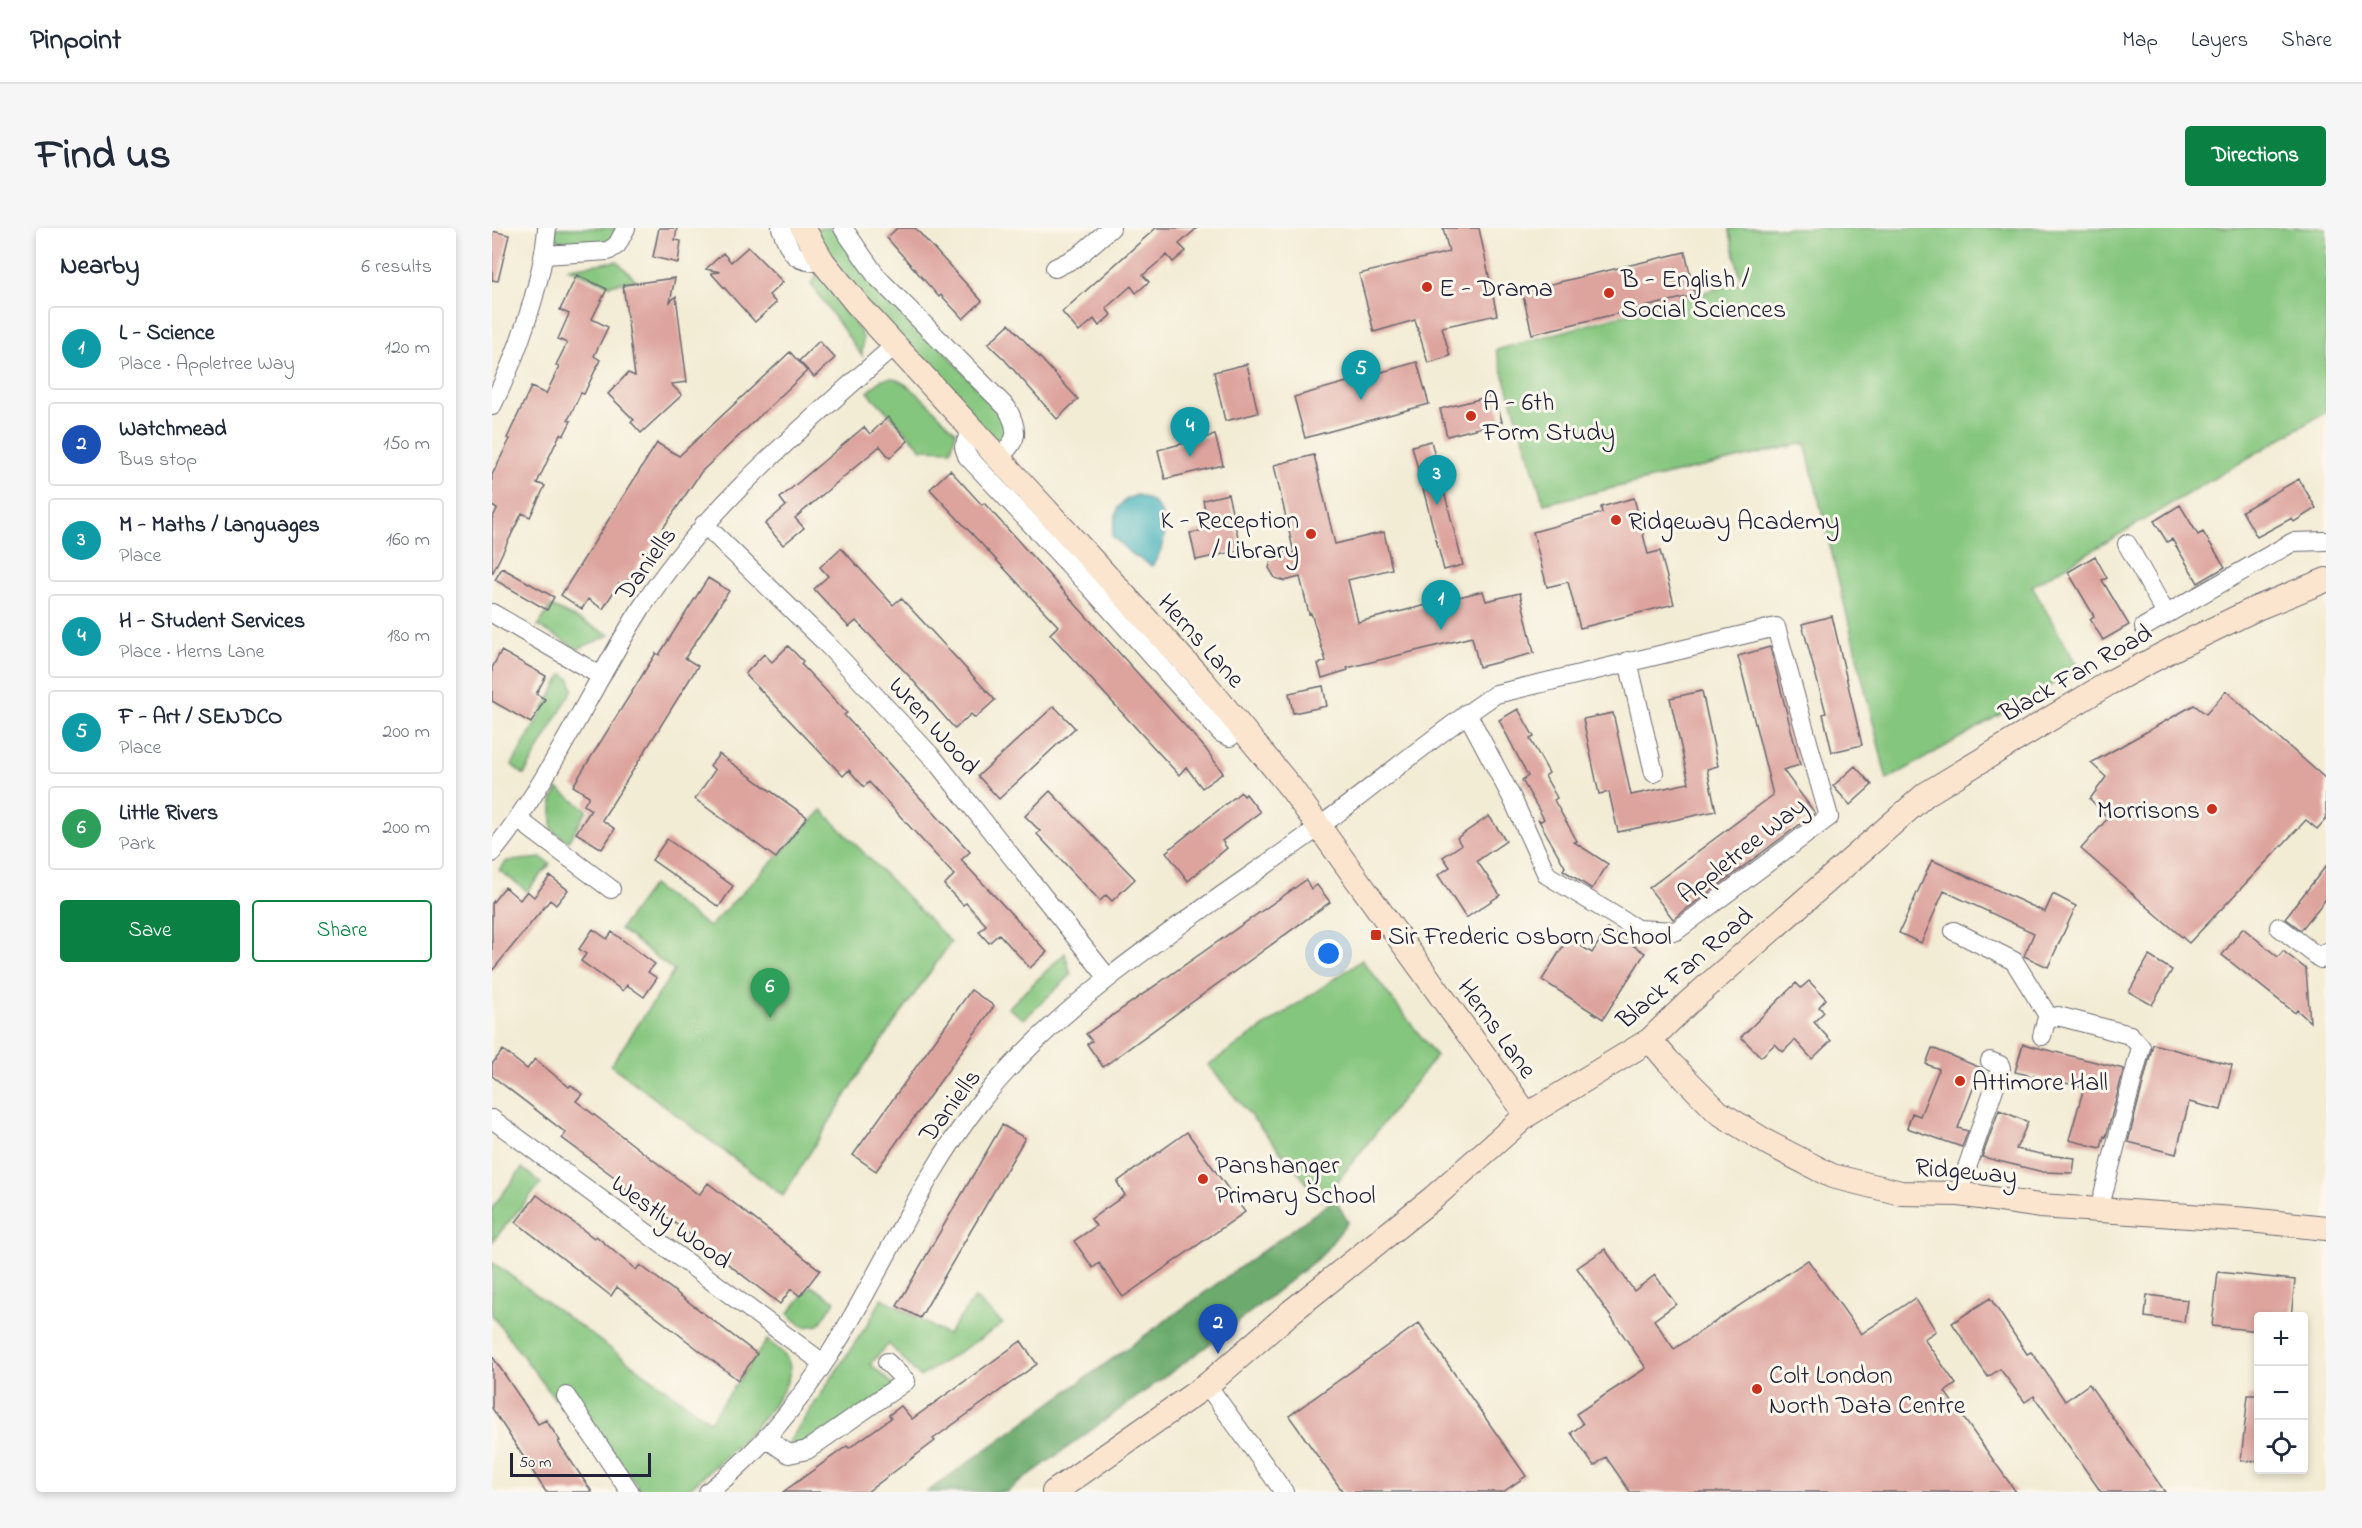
<!DOCTYPE html>
<meta charset="utf-8">
<style>
body{margin:0;font-family:"Indie Flower",sans-serif;background:#f6f6f7;color:#1f2937}
.controls{position:absolute;right:18px;bottom:18px;display:grid;overflow:hidden;border-radius:6px;box-shadow:0 3px 9px #0003}
.controls button{width:54px;height:54px;display:grid;place-items:center;padding:0;border:0;border-bottom:2px solid #e0e1e3;background:#fff;color:#1f2937;font:30px sans-serif}
.scale{position:absolute;left:18px;bottom:15px;width:141px;box-sizing:border-box;padding-left:6px;border:3px solid #22223b;border-top:0;font-size:16px;line-height:21px;white-space:nowrap;color:#22223b;-webkit-text-stroke:4px #fbf7ec;paint-order:stroke}
.you{position:absolute;left:837px;top:726px;width:21px;height:21px;margin:-15px;border:4px solid #fff;border-radius:50%;background:#1a73e8;box-shadow:0 0 0 9px #1a73e833}
.badge{display:grid;place-items:center;width:39px;height:39px;border-radius:50%;background:#0b8043;color:#fff;font-size:20px;font-weight:700}
.pin{position:absolute;translate:-50% -50px;filter:drop-shadow(0 2px 3px #0008)}
.pin::after{content:'';position:absolute;top:32px;width:21px;height:18px;background:inherit;clip-path:polygon(0 0,100% 0,50% 100%)}
.list{margin:0;padding:0;list-style:none}
h2{display:flex;justify-content:space-between;align-items:center;height:78px;margin:0;padding:0 24px;font-size:26px}
h2 small{font-size:20px;font-weight:400;color:#747a83}
.list li{display:grid;grid-template-columns:39px 1fr auto;gap:18px;align-items:center;box-sizing:border-box;height:84px;margin:0 12px 12px;padding:0 12px;border:2px solid #e0e1e3;border-radius:6px}
.list b{display:block;font-size:22px;white-space:nowrap}
.list p{margin:0;font-size:20px;white-space:nowrap;color:#747a83}
.list em{font-size:20px;font-style:normal;color:#747a83}
.actions{display:flex;gap:12px;padding:18px 24px}
.actions a{flex:1;padding:14px 0;border:2px solid #0b8043;border-radius:6px;text-align:center;font-size:21px;color:#0b8043}
.actions .main{background:#0b8043;color:#fff}
.icon{flex:none;width:33px;height:33px;fill:none;stroke:currentColor;stroke-width:2;stroke-linecap:round;stroke-linejoin:round}
.map{position:relative;flex:none;width:1834px;height:1264px;overflow:hidden;border-radius:6px}
header{display:flex;align-items:center;gap:36px;box-sizing:border-box;height:84px;padding:0 30px;background:#fff;border-bottom:2px solid #e0e1e3}
header strong{font-size:28px}
nav{display:flex;gap:33px;margin-inline-start:auto;font-size:21px}
.intro{display:flex;align-items:center;justify-content:space-between;box-sizing:border-box;height:144px;padding:0 36px}
h1{margin:0;font-size:42px}
.button{padding:15px 27px;border-radius:6px;background:#0b8043;color:#fff;font-size:21px;font-weight:700}
main{display:flex;gap:36px;padding:0 36px}
aside{flex:1;background:#fff;border-radius:6px;box-shadow:0 3px 9px #0003}
.map>svg:first-child{display:block}
.green{fill:#85c67e;stroke:#54745c;stroke-width:1.5}
.forest{fill:#6cab6d;stroke:#476654;stroke-width:1.5}
.water{fill:#3eafb9;stroke:#30687a;stroke-width:1.5}
.building{fill:#dda49e}
.lines{fill:none;stroke-linecap:round;stroke-linejoin:round}
.street-casing{stroke:#6b6971;stroke-width:20}
.secondary-casing{stroke:#6b6971;stroke-width:26}
.street{stroke:#fff;stroke-width:18}
.secondary{stroke:#fbe5cf;stroke-width:24}
.poi-dot{fill:#c8321e;stroke:#fbf7ec;stroke-width:2}
.labels{text-anchor:middle;stroke-width:6;stroke-linejoin:round;paint-order:stroke}
.poi-label{font-size:26px;fill:#22223b;stroke:#fbf7ec;text-anchor:start}
.street-label{font-size:26px;fill:#22223b;stroke:#fbf7ec}
</style>
<header>
<strong>Pinpoint</strong>
<nav><a>Map</a><a>Layers</a><a>Share</a></nav>
</header>
<div class="intro"><h1>Find us</h1><a class="button">Directions</a></div>
<main>
<aside>
<h2>Nearby<small>6 results</small></h2>
<ul class="list">
<li><span class="badge" style="background:#0f9aa8">1</span><div><b>L - Science</b><p>Place · Appletree Way</p></div><em>120 m</em></li>
<li><span class="badge" style="background:#1a4fb4">2</span><div><b>Watchmead</b><p>Bus stop</p></div><em>150 m</em></li>
<li><span class="badge" style="background:#0f9aa8">3</span><div><b>M - Maths / Languages</b><p>Place</p></div><em>160 m</em></li>
<li><span class="badge" style="background:#0f9aa8">4</span><div><b>H - Student Services</b><p>Place · Herns Lane</p></div><em>180 m</em></li>
<li><span class="badge" style="background:#0f9aa8">5</span><div><b>F - Art / SENDCO</b><p>Place</p></div><em>200 m</em></li>
<li><span class="badge" style="background:#2e9e5b">6</span><div><b>Little Rivers</b><p>Park</p></div><em>200 m</em></li>
</ul>
<div class="actions"><a class="main">Save</a><a>Share</a></div>
</aside>
<div class="map">
<svg width="1834" height="1264" viewBox="0 0 1834 1264">
<rect width="100%" height="100%" fill="#fbf7ec"/>
<filter id="ink" filterUnits="userSpaceOnUse"><feTurbulence type="fractalNoise" baseFrequency=".0167" numOctaves="2"/><feDisplacementMap in="SourceGraphic" scale="12" xChannelSelector="R" yChannelSelector="G"/><feConvolveMatrix kernelMatrix="1 2 1 2 8 2 1 2 1" color-interpolation-filters="sRGB"/></filter>
<filter id="wash" filterUnits="userSpaceOnUse"><feTurbulence type="fractalNoise" baseFrequency=".008" numOctaves="4" result="noise"/><feDisplacementMap in="SourceGraphic" scale="24" xChannelSelector="R" yChannelSelector="G"/><feGaussianBlur stdDeviation="1.35" result="paint"/><feColorMatrix in="noise" values="0 0 0 0 0 0 0 0 0 0 0 0 0 0 0 0 0 1.4 0 .05"/><feComposite in="paint" operator="in"/></filter>
<g filter="url(#wash)">
<rect width="100%" height="100%" fill="#f3ecd5"/>
<path class="green" d="M 63,0 L 127,0 C 124,5 123,9 119,12 C 111,17 75,19 67,13 C 63,10 62,5 63,0 Z
M 321,0 L 343,0 L 514,193 L 514,206 L 509,211 L 503,212 L 360,60 Z
M 1237,0 L 1834,0 L 1834,184 L 1540,358 L 1587,441 L 1395,552 L 1313,215 L 1052,276 L 1004,122 L 1249,54 Z
M 125,33 L 144,52 L 117,57 L 76,40 Z
M 325,48 L 331,50 L 368,103 L 371,110 L 370,128 L 319,56 Z
M 400,150 C 422,156 447,188 464,204 L 459,222 L 430,221 L 376,164 L 390,151 Z
M 59,378 L 118,407 L 86,421 L 46,398 Z
M 71,446 L 78,451 L 81,461 L 32,547 L 20,537 Z
M 66,561 L 95,582 L 76,614 L 60,602 L 60,573 Z
M 330,582 L 459,714 L 371,840 L 291,968 L 119,837 L 182,743 L 128,701 L 160,657 L 217,699 Z
M 50,630 L 58,636 L 35,663 L 7,642 L 15,633 Z
M 573,725 L 579,747 L 532,791 L 516,780 Z
M 870,732 L 944,828 L 830,973 L 716,837 Z
M 30,940 L 49,955 L 0,1014 L 0,980 Z
M 0,1034 L 218,1193 L 275,1112 C 283,1119 294,1125 297,1135 C 308,1168 217,1243 193,1264 L 150,1264 L 75,1161 L 63,1171 L 0,1087 Z
M 319,1058 L 343,1073 L 327,1097 L 312,1099 L 296,1086 Z
M 390,1070 L 455,1107 L 483,1070 L 511,1096 L 428,1149 L 397,1116 L 378,1136 L 404,1159 L 317,1215 L 298,1219 L 297,1214 L 377,1094 Z"/>
<path class="forest" d="M 843,971 L 856,994 L 830,1027 L 722,1113 L 514,1264 L 435,1264 Z"/>
<path class="water" d="M 645,267 C 680,275 678,314 660,338 L 639,326 L 620,308 C 624,288 622,273 645,267 Z"/>
<g id="blocks">
<path class="building" d="M 167,0 L 185,0 L 183,12 L 189,13 L 186,35 L 161,29 Z
M 405,0 L 423,0 L 490,73 L 471,91 L 449,67 L 447,69 L 395,10 Z
M 664,0 L 705,0 L 687,16 L 694,23 L 681,34 L 675,27 L 651,47 L 657,54 L 644,65 L 639,58 L 614,80 L 619,87 L 607,98 L 602,91 L 587,104 L 570,84 Z
M 951,0 L 987,0 L 1005,87 L 950,99 L 958,128 L 936,135 L 923,92 L 882,104 L 867,46 L 957,24 Z
M 0,3 L 17,7 L 6,53 L 0,52 Z
M 256,19 L 291,54 L 277,67 L 284,75 L 263,94 L 219,45 L 228,44 L 214,41 L 231,25 L 239,34 Z
M 1193,24 L 1203,67 L 1040,106 L 1030,63 Z
M 85,47 L 115,61 L 100,91 L 116,99 L 102,128 L 108,132 L 92,166 L 89,165 L 76,192 L 79,193 L 72,207 L 68,206 L 45,255 L 53,258 L 38,289 L 30,285 L 0,346 L 0,291 L 5,281 L 0,278 L 0,247 L 18,211 L 15,210 L 39,159 L 54,166 L 67,139 L 64,137 L 75,115 L 66,111 L 77,86 L 68,82 Z
M 183,50 L 178,74 L 184,68 L 195,154 L 179,156 L 190,167 L 149,205 L 139,194 L 142,192 L 116,166 L 136,145 L 143,148 L 131,57 Z
M 517,96 L 586,171 L 565,191 L 512,131 L 496,116 Z
M 327,113 L 343,130 L 322,149 L 307,133 Z
M 298,124 L 315,143 L 209,244 L 132,358 L 127,355 L 111,381 L 96,371 L 90,381 L 69,367 L 165,215 L 187,228 Z
M 925,134 L 937,176 L 813,210 L 802,169 Z
M 755,136 L 766,185 L 733,193 L 722,144 Z
M 1003,167 L 1010,194 L 955,208 L 948,181 Z
M 396,189 L 416,213 L 398,230 L 388,218 L 303,290 L 312,300 L 291,317 L 273,296 L 294,278 L 288,270 L 372,199 L 378,206 Z
M 723,207 L 731,237 L 673,251 L 666,222 Z
M 939,213 L 971,337 L 952,342 L 920,218 Z
M 822,227 L 843,316 L 892,304 L 900,341 L 856,352 L 866,394 L 991,363 L 994,373 L 1028,365 L 1042,425 L 987,439 L 980,409 L 855,440 L 856,442 L 830,450 L 826,436 L 834,433 L 819,385 L 817,386 L 808,349 L 793,353 L 783,350 L 777,340 L 780,330 L 787,324 L 802,325 L 782,237 Z
M 458,242 L 490,277 L 492,275 L 575,367 L 713,520 L 731,545 L 710,560 L 694,539 L 687,547 L 558,406 L 566,398 L 438,261 Z
M 1807,251 L 1824,280 L 1802,294 L 1800,290 L 1765,309 L 1750,283 Z
M 736,266 L 749,322 L 704,332 L 698,305 L 717,301 L 711,272 Z
M 1142,270 L 1156,326 L 1168,323 L 1182,376 L 1088,400 L 1076,354 L 1055,359 L 1041,304 L 1110,285 L 1109,279 Z
M 1688,277 L 1706,307 L 1711,304 L 1733,339 L 1706,355 L 1680,311 L 1675,314 L 1662,293 Z
M 349,320 L 401,377 L 409,370 L 503,472 L 483,490 L 479,486 L 463,501 L 418,449 L 364,393 L 357,399 L 322,361 L 336,348 L 328,339 Z
M 1603,328 L 1615,350 L 1610,352 L 1637,397 L 1611,412 L 1598,391 L 1602,388 L 1576,344 Z
M 10,340 L 62,369 L 55,382 L 3,352 Z
M 216,350 L 237,363 L 193,430 L 206,438 L 110,592 L 123,601 L 110,621 L 84,605 L 99,582 L 92,577 L 97,568 L 81,558 L 164,425 L 167,427 Z
M 1340,388 L 1370,517 L 1340,524 L 1331,486 L 1334,485 L 1310,396 Z
M 296,418 L 311,433 L 309,436 L 355,485 L 352,487 L 478,624 L 469,632 L 555,724 L 538,740 L 507,706 L 497,715 L 487,704 L 494,697 L 474,675 L 471,677 L 452,657 L 462,647 L 377,554 L 372,559 L 357,542 L 351,548 L 253,446 L 272,426 L 280,434 Z
M 1278,419 L 1308,537 L 1291,542 L 1323,585 L 1181,691 L 1157,660 L 1281,567 L 1246,428 Z
M 9,423 L 54,448 L 44,466 L 53,471 L 39,495 L 0,473 L 0,440 Z
M 831,458 L 835,478 L 801,485 L 797,465 Z
M 1210,463 L 1226,538 L 1215,541 L 1224,583 L 1126,604 L 1117,564 L 1107,566 L 1091,491 L 1121,485 L 1139,567 L 1197,555 L 1178,470 Z
M 1734,463 L 1834,551 L 1834,591 L 1825,601 L 1814,592 L 1697,715 L 1589,621 L 1616,590 L 1598,571 L 1614,549 L 1599,535 L 1702,477 L 1714,486 Z
M 562,478 L 583,500 L 507,571 L 486,548 Z
M 1026,481 L 1042,509 L 1038,511 L 1057,545 L 1053,548 L 1065,570 L 1062,572 L 1085,613 L 1082,614 L 1116,636 L 1100,661 L 1071,642 L 1073,639 L 1046,591 L 1049,593 L 1052,591 L 1030,552 L 1036,548 L 1007,492 Z
M 227,526 L 315,589 L 284,630 L 203,571 L 223,542 L 218,538 Z
M 1363,538 L 1380,557 L 1358,577 L 1341,558 Z
M 558,563 L 643,651 L 620,673 L 614,667 L 608,673 L 545,606 L 548,603 L 533,588 Z
M 749,564 L 752,568 L 754,566 L 768,584 L 730,613 L 735,620 L 696,653 L 674,624 Z
M 997,588 L 1014,613 L 985,633 L 1008,667 L 974,690 L 946,647 L 958,639 L 951,629 L 969,617 L 965,610 Z
M 175,611 L 241,658 L 227,679 L 160,632 Z
M 1440,632 L 1553,684 L 1561,666 L 1584,678 L 1556,739 L 1532,728 L 1542,705 L 1452,663 L 1429,715 L 1407,705 Z
M 1834,638 L 1834,671 L 1809,702 L 1793,690 Z
M 58,648 L 76,662 L 64,677 L 58,672 L 0,743 L 0,675 L 13,659 L 28,672 L 35,663 L 42,669 Z
M 814,652 L 819,661 L 825,657 L 838,674 L 611,839 L 595,816 L 600,813 L 594,806 Z
M 1751,700 L 1786,729 L 1791,723 L 1814,741 L 1818,794 L 1805,782 L 1803,785 L 1730,727 Z
M 101,701 L 115,711 L 120,704 L 163,736 L 156,744 L 165,750 L 152,769 L 135,757 L 131,763 L 89,733 L 94,726 L 87,721 Z
M 1115,701 L 1153,725 L 1111,791 L 1050,752 L 1076,710 L 1100,725 Z
M 1657,728 L 1680,742 L 1660,777 L 1637,764 Z
M 1317,753 L 1334,771 L 1327,779 L 1332,784 L 1322,794 L 1339,813 L 1320,831 L 1303,812 L 1291,824 L 1283,816 L 1269,829 L 1249,809 L 1304,755 L 1309,760 Z
M 479,762 L 502,778 L 384,943 L 361,927 Z
M 1531,816 L 1632,841 L 1614,909 L 1612,908 L 1609,920 L 1577,912 L 1592,859 L 1523,844 Z
M 1661,816 L 1740,837 L 1729,882 L 1697,874 L 1684,926 L 1636,914 Z
M 1440,820 L 1489,840 L 1466,900 L 1476,903 L 1470,919 L 1415,900 L 1420,885 L 1428,888 L 1447,841 L 1434,836 Z
M 11,822 L 35,841 L 43,831 L 77,859 L 79,857 L 90,866 L 84,873 L 207,967 L 216,955 L 328,1042 L 308,1068 L 299,1061 L 288,1076 L 171,986 L 169,989 L 150,974 L 123,953 L 125,951 L 70,910 L 74,905 L 0,848 L 0,836 Z
M 1507,882 L 1536,894 L 1524,921 L 1554,927 L 1583,930 L 1581,945 L 1551,944 L 1490,929 Z
M 510,897 L 533,910 L 428,1090 L 405,1078 Z
M 695,904 L 753,984 L 631,1069 L 607,1035 L 601,1040 L 582,1013 L 604,998 L 599,991 L 633,967 L 625,954 Z
M 45,967 L 102,1010 L 104,1008 L 144,1042 L 148,1037 L 265,1126 L 246,1152 L 125,1059 L 119,1068 L 24,994 Z
M 1113,1021 L 1142,1063 L 1163,1047 L 1184,1076 L 1162,1092 L 1182,1121 L 1316,1032 L 1369,1106 L 1423,1070 L 1444,1103 L 1432,1111 L 1464,1156 L 1453,1164 L 1524,1264 L 1138,1264 L 1114,1229 L 1102,1238 L 1079,1205 L 1091,1196 L 1084,1186 L 1154,1140 L 1085,1040 Z
M 1726,1044 L 1803,1052 L 1799,1089 L 1767,1089 L 1767,1103 L 1720,1098 Z
M 1655,1067 L 1695,1072 L 1692,1094 L 1653,1089 Z
M 1498,1070 L 1535,1126 L 1539,1124 L 1547,1134 L 1573,1173 L 1597,1156 L 1673,1264 L 1609,1264 L 1542,1168 L 1533,1174 L 1508,1141 L 1496,1149 L 1460,1095 Z
M 927,1095 L 1034,1248 L 1011,1264 L 851,1264 L 797,1188 Z
M 529,1113 L 545,1136 L 441,1211 L 443,1213 L 375,1264 L 291,1264 L 355,1218 L 357,1220 L 399,1190 L 397,1187 L 409,1178 L 420,1191 Z
M 0,1128 L 46,1196 L 54,1192 L 68,1213 L 66,1214 L 100,1264 L 54,1264 L 0,1180 Z
M 1756,1167 L 1767,1167 L 1767,1234 L 1749,1232 Z"/>
</g>
</g>
<g filter="url(#ink)">
<use href="#blocks" fill-opacity="0" stroke="#6b6971" stroke-width="1.5"/>
<g class="lines">
<g class="street-casing">
<path id="street" d="M 289,0 C 300,27 301,34 331,34
M 351,0 L 385,49 L 515,180 C 528,204 526,213 506,230
M 53,27 L 116,23 L 125,17 L 134,0
M 563,40 L 585,29 L 619,0
M 0,178 C 24,130 51,54 55,0
M 479,202 L 472,219 L 475,228 L 599,360 L 729,505 L 738,509 L 750,500
M 212,296 L 331,412 L 442,531 L 616,750
M 1635,316 L 1674,386
M 0,385 L 109,448
M 1652,399 L 1801,314 L 1834,313
M 1136,433 L 1162,545
M 27,592 L 119,661
M 0,625 C 60,551 97,462 148,382 C 215,278 311,199 402,118
M 1787,699 L 1829,731 L 1834,724
M 1462,703 L 1522,733 L 1558,791
M 1550,808 L 1554,793 L 1566,788 L 1638,807 L 1649,819 L 1607,982
M 0,891 L 331,1135
M 1466,966 L 1509,840 L 1508,837 L 1498,833
M 715,1157 L 792,1264
M 74,1168 L 138,1264
M 275,1211 L 297,1226 L 315,1222 L 414,1153 L 395,1134
M 216,1264 C 278,1216 325,1152 363,1084 C 404,1012 438,938 489,873 C 574,766 706,686 816,607 C 880,561 939,509 1004,466 L 1284,399 L 1337,589 L 1184,703 L 1145,701 L 1055,647 L 1020,570 L 975,485"/>
</g>
<g class="secondary-casing">
<path id="secondary" d="M 311,0 L 331,34 L 366,77 L 710,452 L 799,560 L 1035,887
M 1158,812 L 1176,833 L 1226,884 L 1276,915 L 1340,948 L 1409,965 L 1466,966 L 1548,978 L 1757,992 L 1834,1000
M 562,1264 L 715,1157 L 800,1083 L 941,970 L 1035,887 L 1158,812 L 1196,775 L 1434,566 L 1617,455 L 1687,418 L 1765,380 L 1834,352"/>
</g>
<use href="#street" class="street"/>
<use href="#secondary" class="secondary"/>
</g>
</g>
<g class="poi-dot">
<circle cx="935" cy="59" r="6"/>
<circle cx="1117" cy="65" r="6"/>
<circle cx="979" cy="188" r="6"/>
<circle cx="1124" cy="292" r="6"/>
<circle cx="819" cy="306" r="6"/>
<circle cx="1720" cy="581" r="6"/>
<rect x="878" y="701" width="12" height="12" rx="3"/>
<circle cx="1468" cy="853" r="6"/>
<circle cx="711" cy="951" r="6"/>
<circle cx="1265" cy="1161" r="6"/>
</g>
<g class="labels">
<g class="poi-label">
<text x="1129" y="59">B - English /<tspan x="1129" dy="30">Social Sciences</tspan></text>
<text x="947" y="68">E - Drama</text>
<text x="991" y="182">A - 6th<tspan x="991" dy="30">Form Study</tspan></text>
<text x="807" y="300" text-anchor="end">K - Reception<tspan x="807" dy="30">/ Library</tspan></text>
<text x="1136" y="301">Ridgeway Academy</text>
<text x="1708" y="590" text-anchor="end">Morrisons</text>
<text x="896" y="716">Sir Frederic Osborn School</text>
<text x="1480" y="862">Attimore Hall</text>
<text x="723" y="945">Panshanger<tspan x="723" dy="30">Primary School</tspan></text>
<text x="1277" y="1155">Colt London<tspan x="1277" dy="30">North Data Centre</tspan></text>
</g>
<g class="street-label">
<text transform="translate(153 335) rotate(-54)" y="9">Daniells</text>
<text transform="translate(710 412) rotate(48)" y="9">Herns Lane</text>
<text transform="translate(1583 444) rotate(-30)" y="9">Black Fan Road</text>
<text transform="translate(443 497) rotate(48)" y="9">Wren Wood</text>
<text transform="translate(1249 621) rotate(-38)" y="9">Appletree Way</text>
<text transform="translate(1192 739) rotate(-41)" y="9">Black Fan Road</text>
<text transform="translate(1006 800) rotate(54)" y="9">Herns Lane</text>
<text transform="translate(457 877) rotate(-53)" y="9">Daniells</text>
<text transform="translate(1474 942) rotate(5)" y="9">Ridgeway</text>
<text transform="translate(180 993) rotate(36)" y="9">Westly Wood</text>
</g>
</g>
</svg>
<div class="controls">
<button>+</button>
<button>−</button>
<button><svg class="icon" aria-label="locate" viewBox="0 0 24 24"><circle cx="12" cy="12" r="6"/><path d="M12 2v4M12 18v4M2 12h4M18 12h4"/></svg></button>
</div>
<div class="scale">50 m</div>
<div class="you"></div>
<div class="pin badge" style="left:949px;top:402px;background:#0f9aa8">1</div>
<div class="pin badge" style="left:726px;top:1126px;background:#1a4fb4">2</div>
<div class="pin badge" style="left:945px;top:277px;background:#0f9aa8">3</div>
<div class="pin badge" style="left:698px;top:229px;background:#0f9aa8">4</div>
<div class="pin badge" style="left:869px;top:172px;background:#0f9aa8">5</div>
<div class="pin badge" style="left:278px;top:790px;background:#2e9e5b">6</div>
</div>
</main>
